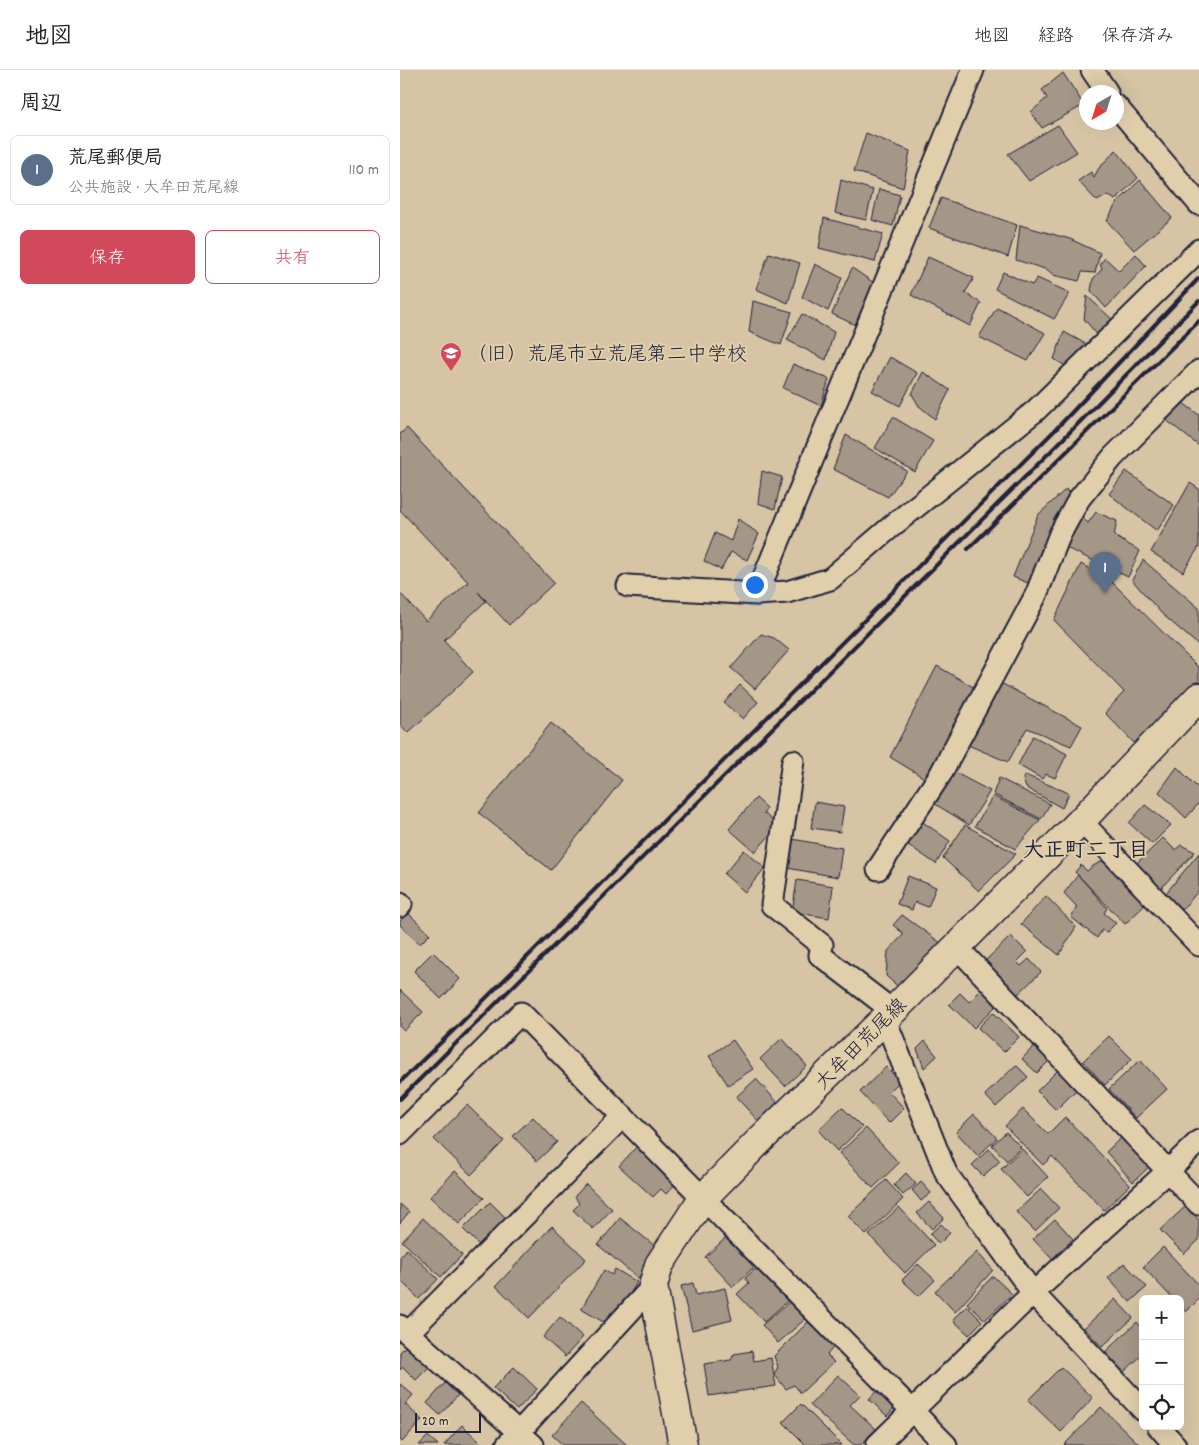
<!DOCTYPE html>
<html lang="ja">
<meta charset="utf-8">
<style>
body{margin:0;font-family:Dekko,"Klee One",sans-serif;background:#f6f6f6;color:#222}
.controls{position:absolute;right:15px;bottom:15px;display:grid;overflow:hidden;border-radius:8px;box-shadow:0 5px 20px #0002}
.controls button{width:45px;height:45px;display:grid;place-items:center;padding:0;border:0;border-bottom:1px solid #e0e0e0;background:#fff;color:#222;font:25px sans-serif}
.compass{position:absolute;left:679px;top:15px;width:45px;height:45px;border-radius:50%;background:#fff;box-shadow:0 5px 20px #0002;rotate:219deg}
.scale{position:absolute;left:15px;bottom:12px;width:66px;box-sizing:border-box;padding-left:5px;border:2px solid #22223b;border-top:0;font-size:14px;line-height:18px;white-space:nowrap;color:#22223b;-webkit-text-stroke:4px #e1cfac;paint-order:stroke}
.you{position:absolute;left:354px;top:514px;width:18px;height:18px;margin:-12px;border:4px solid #fff;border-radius:50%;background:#1a73e8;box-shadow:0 0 0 8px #1a73e833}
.badge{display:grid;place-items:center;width:32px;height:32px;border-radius:50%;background:#d1495b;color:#fff;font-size:16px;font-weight:700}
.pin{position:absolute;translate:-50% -41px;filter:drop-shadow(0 1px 2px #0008)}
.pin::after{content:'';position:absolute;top:26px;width:18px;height:15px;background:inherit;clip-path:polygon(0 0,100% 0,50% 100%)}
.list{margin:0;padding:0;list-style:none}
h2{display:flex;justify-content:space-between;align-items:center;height:65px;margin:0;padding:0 20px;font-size:21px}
h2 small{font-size:16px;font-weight:400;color:#767676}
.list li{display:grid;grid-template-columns:32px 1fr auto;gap:15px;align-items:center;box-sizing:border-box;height:70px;margin:0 10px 10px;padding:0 10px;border:1px solid #e0e0e0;border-radius:8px}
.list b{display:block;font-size:19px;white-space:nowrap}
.list p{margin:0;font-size:16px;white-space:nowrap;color:#767676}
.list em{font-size:16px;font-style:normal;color:#767676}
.actions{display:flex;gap:10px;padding:15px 20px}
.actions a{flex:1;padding:11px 0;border:1px solid #d1495b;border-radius:8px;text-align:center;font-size:18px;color:#d1495b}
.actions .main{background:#d1495b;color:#fff}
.icon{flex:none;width:28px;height:28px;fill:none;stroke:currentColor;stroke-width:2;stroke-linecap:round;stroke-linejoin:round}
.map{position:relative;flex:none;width:799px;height:1375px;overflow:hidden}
header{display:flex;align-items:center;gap:30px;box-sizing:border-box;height:70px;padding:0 25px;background:#fff;border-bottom:1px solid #e0e0e0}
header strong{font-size:24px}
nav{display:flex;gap:28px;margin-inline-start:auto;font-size:18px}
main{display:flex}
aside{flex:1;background:#fff}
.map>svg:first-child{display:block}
.building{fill:#a49787;stroke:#22223b}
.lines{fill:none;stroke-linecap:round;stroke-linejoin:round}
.minor-casing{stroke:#22223b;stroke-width:25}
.major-casing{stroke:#22223b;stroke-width:31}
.minor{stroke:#e1cfac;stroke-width:21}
.major{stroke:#e1cfac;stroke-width:28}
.rail{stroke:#22223b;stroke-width:4}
.labels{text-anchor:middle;stroke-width:4;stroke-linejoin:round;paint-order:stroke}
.poi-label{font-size:20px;fill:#22223b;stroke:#e1cfac;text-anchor:start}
.street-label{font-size:20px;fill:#22223b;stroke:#e1cfac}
.neighbourhood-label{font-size:21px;font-weight:bold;fill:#22223b;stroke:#e1cfac}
</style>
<header>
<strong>地図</strong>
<nav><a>地図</a><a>経路</a><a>保存済み</a></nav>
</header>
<main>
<aside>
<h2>周辺<small></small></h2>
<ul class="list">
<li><span class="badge" style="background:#5c6f8a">1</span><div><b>荒尾郵便局</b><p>公共施設 · 大牟田荒尾線</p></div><em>110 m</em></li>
</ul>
<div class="actions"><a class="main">保存</a><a>共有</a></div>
</aside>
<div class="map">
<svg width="799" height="1375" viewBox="0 0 799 1375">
<rect width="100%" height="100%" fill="#d6c4a5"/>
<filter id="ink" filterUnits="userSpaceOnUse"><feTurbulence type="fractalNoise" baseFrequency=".02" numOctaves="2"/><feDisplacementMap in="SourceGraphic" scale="10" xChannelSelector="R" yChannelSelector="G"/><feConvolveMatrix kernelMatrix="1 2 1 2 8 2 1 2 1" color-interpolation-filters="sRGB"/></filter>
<g filter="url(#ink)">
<path class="building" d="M 663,3 L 684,35 L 642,58 L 631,42 L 647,28 L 642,20 Z
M 658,55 L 677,82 L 629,111 L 608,84 Z
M 466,63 L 510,81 L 503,118 L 454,101 Z
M 716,80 L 738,108 L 715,130 L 708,125 L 697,131 L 678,111 L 691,102 L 694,107 L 699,98 Z
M 441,110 L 473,120 L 466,150 L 435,143 Z
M 740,110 L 772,148 L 734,180 L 707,151 L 716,134 Z
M 479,119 L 500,125 L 493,156 L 472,150 Z
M 541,128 L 617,155 L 608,187 L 529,158 Z
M 424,148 L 483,164 L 475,192 L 419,178 Z
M 620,155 L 670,169 L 700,183 L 695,203 L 682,202 L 679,211 L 653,205 L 648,200 L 616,190 Z
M 369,183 L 400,193 L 388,233 L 356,219 Z
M 736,184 L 746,196 L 706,238 L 691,221 L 693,209 L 702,199 L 700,194 L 705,188 L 719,201 Z
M 528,187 L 574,208 L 565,223 L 581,233 L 570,256 L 511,225 Z
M 415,194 L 442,208 L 428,241 L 402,227 Z
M 452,198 L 477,215 L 462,258 L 432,244 Z
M 603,202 L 632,215 L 637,208 L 670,223 L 654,249 L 595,219 Z
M 687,226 L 715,252 L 700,268 L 684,249 Z
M 353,231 L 392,242 L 381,275 L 349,262 Z
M 597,237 L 645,263 L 628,291 L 579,267 Z
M 402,244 L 434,262 L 426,290 L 387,270 Z
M 664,262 L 686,274 L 682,285 L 677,284 L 669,298 L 654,289 Z
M 490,287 L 517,303 L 500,336 L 472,321 Z
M 393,294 L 429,309 L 421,336 L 383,318 Z
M 523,302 L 550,320 L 535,349 L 519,336 L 512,324 Z
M 778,329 L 799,345 L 799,376 L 765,349 Z
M 493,347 L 533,371 L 515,402 L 475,378 Z
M 7,358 L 154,513 L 109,555 L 78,522 L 86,531 L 44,570 L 73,602 L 8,663 L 0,654 L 0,523 L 26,551 L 68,512 L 0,440 L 0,364 Z
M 446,365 L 507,401 L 488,427 L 433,399 Z
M 362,401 L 382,407 L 375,439 L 358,433 Z
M 726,401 L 774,435 L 757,461 L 709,424 Z
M 790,413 L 799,419 L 799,477 L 783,502 L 751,482 Z
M 666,419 L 671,428 L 653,449 L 657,455 L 633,515 L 613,507 L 638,445 Z
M 696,442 L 717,451 L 714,466 L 740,481 L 728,507 L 660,475 L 678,444 L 688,453 Z
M 338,449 L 359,464 L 347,490 L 331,482 L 321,500 L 304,491 L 315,463 L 331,471 Z
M 743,490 L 799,538 L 799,573 L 797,574 L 762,544 L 732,510 Z
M 681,494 L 712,512 L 799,598 L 799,614 L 737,676 L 705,643 L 724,622 L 654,550 Z
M 361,564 L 374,568 L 389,580 L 355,619 L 331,598 Z
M 537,596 L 575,618 L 526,709 L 490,687 Z
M 597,611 L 682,656 L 671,676 L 627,658 L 608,692 L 568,675 Z
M 340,615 L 358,632 L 343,649 L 324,633 Z
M 151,653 L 222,710 L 151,800 L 79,743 Z
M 633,666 L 667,684 L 655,708 L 646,704 L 642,709 L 618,695 Z
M 777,697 L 799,719 L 799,733 L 786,748 L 759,722 Z
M 550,700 L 590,721 L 569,755 L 532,732 Z
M 625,705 L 669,723 L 662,738 L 626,718 L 623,709 Z
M 599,708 L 650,734 L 641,749 L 593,724 Z
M 593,726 L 640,750 L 615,779 L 575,756 Z
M 356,728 L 367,738 L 364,743 L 378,756 L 355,782 L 329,759 Z
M 415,732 L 444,737 L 440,762 L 411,758 Z
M 745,735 L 771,755 L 752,774 L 729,753 Z
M 517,748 L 550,771 L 536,794 L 501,770 Z
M 565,755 L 616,784 L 579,821 L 543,788 Z
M 763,768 L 775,780 L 781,775 L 795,782 L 760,819 L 737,793 Z
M 392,769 L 442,778 L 438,807 L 387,798 Z
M 344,780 L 365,798 L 345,822 L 324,804 Z
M 799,783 L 799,820 L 782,840 L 766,823 Z
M 703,791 L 745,835 L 725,854 L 675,802 L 681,795 L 687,801 L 693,796 Z
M 678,805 L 707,838 L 704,843 L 716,853 L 707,862 L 702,860 L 697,868 L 671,847 L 677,837 L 664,823 Z
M 508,806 L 536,817 L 528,837 L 515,832 L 512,840 L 497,834 Z
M 397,810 L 433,816 L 429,848 L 392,842 Z
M 646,826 L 676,857 L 659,885 L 621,854 Z
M 8,843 L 30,864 L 20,874 L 0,855 L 0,851 Z
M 502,845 L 545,876 L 502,920 L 486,906 L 488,881 L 504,864 L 493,855 Z
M 611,866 L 627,882 L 617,892 L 621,896 L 629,889 L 641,902 L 617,925 L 585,891 Z
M 33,882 L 60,909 L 41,929 L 14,901 Z
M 0,920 L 23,942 L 4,961 L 0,957 Z
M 581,920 L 597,935 L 574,958 L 549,934 L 560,923 L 569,932 Z
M 593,942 L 619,967 L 604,982 L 578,958 Z
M 709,966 L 732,989 L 705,1015 L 683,991 Z
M 382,968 L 407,996 L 385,1016 L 360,989 Z
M 333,970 L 353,999 L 328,1015 L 309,986 Z
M 525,971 L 537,986 L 524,998 L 517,979 Z
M 635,975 L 650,990 L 637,1003 L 622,989 Z
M 740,990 L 767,1019 L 736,1048 L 709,1019 Z
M 616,995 L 628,1007 L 596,1037 L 585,1025 Z
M 486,997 L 500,1011 L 489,1022 L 504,1038 L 489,1053 L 460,1022 Z
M 658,1000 L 677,1019 L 656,1040 L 637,1021 Z
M 356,1009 L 381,1036 L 361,1054 L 336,1027 Z
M 67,1035 L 104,1071 L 71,1105 L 34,1069 Z
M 442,1037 L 462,1057 L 437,1081 L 418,1060 Z
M 623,1039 L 648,1064 L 665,1047 L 730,1115 L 704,1140 L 652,1086 L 643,1095 L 605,1056 Z
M 574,1044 L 597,1068 L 578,1086 L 556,1062 Z
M 133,1047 L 157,1072 L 137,1091 L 113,1066 Z
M 466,1058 L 499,1093 L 473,1118 L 439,1083 Z
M 606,1062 L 621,1077 L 607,1091 L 592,1075 Z
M 724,1065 L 752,1094 L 733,1112 L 706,1082 Z
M 240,1073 L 279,1110 L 266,1124 L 261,1119 L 253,1127 L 219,1096 Z
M 589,1079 L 600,1091 L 583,1106 L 572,1095 Z
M 622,1079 L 648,1107 L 627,1127 L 601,1099 Z
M 55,1101 L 84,1128 L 59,1154 L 30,1127 Z
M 506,1103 L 516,1114 L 503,1125 L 494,1115 Z
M 486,1110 L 503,1129 L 466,1165 L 448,1146 Z
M 521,1112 L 531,1123 L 521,1131 L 512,1120 Z
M 186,1114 L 212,1139 L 193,1159 L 173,1140 L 179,1134 L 175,1126 Z
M 641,1119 L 659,1138 L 635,1161 L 616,1142 Z
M 90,1132 L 107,1149 L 80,1176 L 63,1159 Z
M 529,1132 L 544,1148 L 532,1159 L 517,1143 Z
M 0,1134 L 9,1142 L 0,1153 Z
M 786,1136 L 799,1150 L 799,1170 L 784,1184 L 760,1160 Z
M 499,1137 L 534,1175 L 505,1203 L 469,1165 Z
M 23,1148 L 62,1185 L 41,1207 L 2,1171 Z
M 220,1148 L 260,1180 L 238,1208 L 198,1175 Z
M 655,1149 L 673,1169 L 652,1189 L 633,1169 Z
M 541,1154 L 550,1163 L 539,1174 L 530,1164 Z
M 152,1156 L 186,1189 L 129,1248 L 96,1216 Z
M 329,1165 L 357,1194 L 333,1217 L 305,1187 Z
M 763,1177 L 799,1215 L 799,1229 L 786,1242 L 780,1236 L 780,1229 L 773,1229 L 743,1197 Z
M 7,1179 L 38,1209 L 19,1229 L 0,1210 L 0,1187 Z
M 577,1182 L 593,1200 L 555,1242 L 535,1221 Z
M 362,1193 L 393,1226 L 364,1252 L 337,1224 L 349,1213 L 345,1208 Z
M 724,1193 L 747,1217 L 730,1232 L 708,1208 Z
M 518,1194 L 535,1210 L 519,1226 L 502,1210 Z
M 215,1199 L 237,1212 L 217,1246 L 211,1242 L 205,1253 L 181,1239 L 204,1200 L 212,1205 Z
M 593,1206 L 612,1224 L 585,1250 L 567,1233 Z
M 293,1213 L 296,1225 L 325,1218 L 332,1250 L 292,1260 L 281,1216 Z
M 395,1227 L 411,1244 L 378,1273 L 362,1255 Z
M 715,1229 L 733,1248 L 702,1277 L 684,1258 Z
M 567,1236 L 582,1251 L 569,1265 L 553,1250 Z
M 160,1247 L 183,1267 L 165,1287 L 143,1267 Z
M 423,1250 L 440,1269 L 427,1285 L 434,1292 L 401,1323 L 394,1315 L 386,1319 L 374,1304 L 378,1297 L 374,1286 L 408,1252 L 415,1259 Z
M 737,1252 L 743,1259 L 743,1284 L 724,1302 L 705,1282 Z
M 6,1276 L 29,1297 L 16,1310 L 3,1297 L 0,1300 L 0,1282 Z
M 352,1281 L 354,1291 L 371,1288 L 376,1316 L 309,1326 L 304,1294 L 331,1290 L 334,1284 Z
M 114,1297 L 137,1319 L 117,1340 L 93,1318 Z
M 661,1297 L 693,1328 L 661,1362 L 628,1330 Z
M 438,1305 L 460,1325 L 450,1335 L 476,1359 L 461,1375 L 454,1375 L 410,1335 Z
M 45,1313 L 58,1325 L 40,1345 L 27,1333 Z
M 0,1314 L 13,1325 L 5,1334 L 22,1350 L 2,1372 L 0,1370 Z
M 481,1316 L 499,1332 L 487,1346 L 469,1329 Z
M 181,1333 L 227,1375 L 163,1375 L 152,1365 Z
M 401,1334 L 442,1375 L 406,1375 L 383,1352 Z
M 701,1337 L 740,1375 L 664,1375 Z
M 62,1355 L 83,1375 L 44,1375 Z
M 28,1366 L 38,1375 L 19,1375 Z"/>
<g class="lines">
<g class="minor-casing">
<path id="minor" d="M 692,0 L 707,22
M 716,36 L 799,134
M 228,516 L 357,524 L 387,522 L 430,509 L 492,456 L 635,341 L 799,180
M 357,524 L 573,0
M 393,691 L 372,835 L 422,875 L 420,885 L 493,941
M 681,751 L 799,875
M 478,799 L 540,705 L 636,525 L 660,464 L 679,429 L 713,387 L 799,301
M 0,833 L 1,834 L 0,836
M 556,876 L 799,1134
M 485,949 L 546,1103 L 633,1223 L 743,1340
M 0,1064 L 121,943 L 546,1375
M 0,1256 L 133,1375
M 8,1263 L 223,1046
M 758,1356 L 775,1375
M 107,1375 L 253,1216
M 477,1375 L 633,1223 L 768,1101 L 799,1071"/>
</g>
<g class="major-casing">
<path id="major" d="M 283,1375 L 253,1216 L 259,1195 L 303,1128 L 359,1071 L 493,941 L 681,751 L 799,627"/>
</g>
<use href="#minor" class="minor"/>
<use href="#major" class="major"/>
<path class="rail" d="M 568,479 L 799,251
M 0,1012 L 60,954 L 656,359 L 799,208
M 0,1029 L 660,372 L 799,231"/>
</g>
</g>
<defs>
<g id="school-pin" transform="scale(1.125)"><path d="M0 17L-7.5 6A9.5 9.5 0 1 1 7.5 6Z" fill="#d1495b" stroke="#e1cfac"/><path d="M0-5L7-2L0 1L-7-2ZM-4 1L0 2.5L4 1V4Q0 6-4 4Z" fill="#fff"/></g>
</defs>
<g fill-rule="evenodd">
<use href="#school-pin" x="51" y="283"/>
</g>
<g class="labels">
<g class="poi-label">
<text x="67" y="290">（旧）荒尾市立荒尾第二中学校</text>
</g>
<g class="street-label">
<text transform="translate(460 973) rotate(-45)" y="7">大牟田荒尾線</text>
</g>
<g class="neighbourhood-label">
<text x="686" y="786">大正町二丁目</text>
</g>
</g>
</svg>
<div class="controls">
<button>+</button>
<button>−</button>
<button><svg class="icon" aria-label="locate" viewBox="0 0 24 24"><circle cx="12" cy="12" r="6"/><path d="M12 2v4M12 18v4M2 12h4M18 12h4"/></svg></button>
</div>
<svg class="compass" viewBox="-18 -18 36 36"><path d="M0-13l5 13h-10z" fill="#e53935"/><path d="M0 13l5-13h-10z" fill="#767676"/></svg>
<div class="scale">20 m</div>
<div class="you"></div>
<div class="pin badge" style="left:705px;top:523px;background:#5c6f8a">1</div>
</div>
</main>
